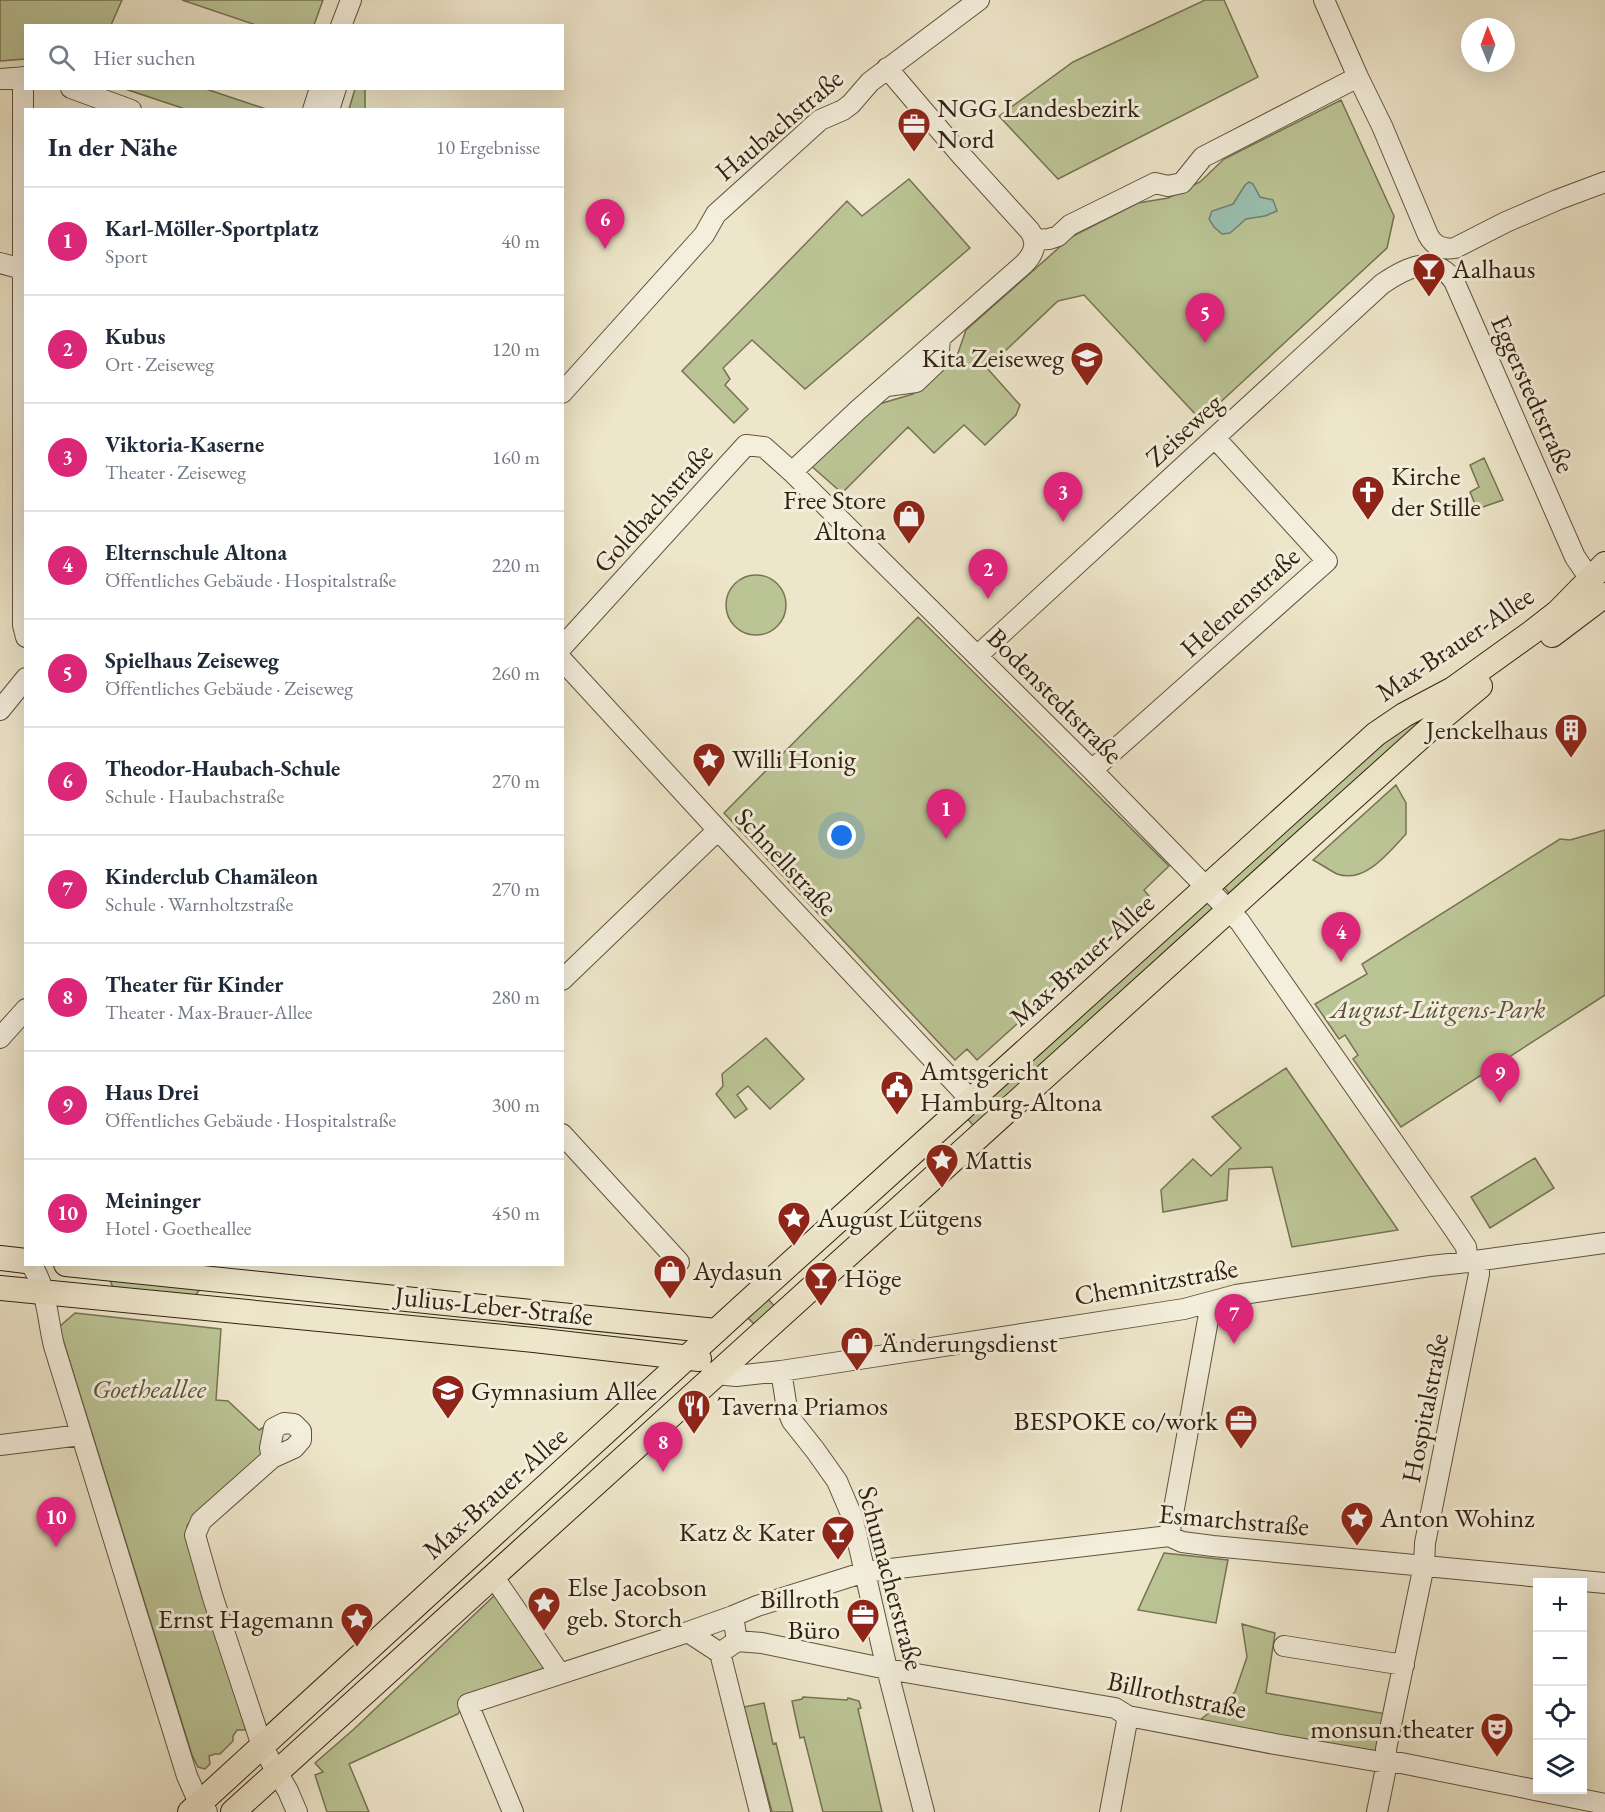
<!DOCTYPE html>
<html lang="de">
<meta charset="utf-8">
<style>
body{margin:0;font-family:"EB Garamond",serif;background:#f2f2f3;color:#1f2937}
.controls{position:absolute;right:18px;bottom:18px;display:grid;overflow:hidden;border-radius:0px;box-shadow:0 6px 24px #0002}
.controls button{width:54px;height:54px;display:grid;place-items:center;padding:0;border:0;border-bottom:2px solid #e0e1e3;background:#fff;color:#1f2937;font:30px sans-serif}
.compass{position:absolute;left:1461px;top:18px;width:54px;height:54px;border-radius:50%;background:#fff;box-shadow:0 6px 24px #0002;rotate:359deg}
.you{position:absolute;left:842px;top:836px;width:21px;height:21px;margin:-15px;border:4px solid #fff;border-radius:50%;background:#1a73e8;box-shadow:0 0 0 9px #1a73e833}
.badge{display:grid;place-items:center;width:39px;height:39px;border-radius:50%;background:#db2777;color:#fff;font-size:20px;font-weight:700}
.pin{position:absolute;translate:-50% -50px;filter:drop-shadow(0 2px 3px #0008)}
.pin::after{content:'';position:absolute;top:32px;width:21px;height:18px;background:inherit;clip-path:polygon(0 0,100% 0,50% 100%)}
.list{margin:0;padding:0;list-style:none}
h2{display:flex;justify-content:space-between;align-items:center;height:78px;margin:0;padding:0 24px;font-size:26px}
h2 small{font-size:20px;font-weight:400;color:#747a83}
.list li{display:grid;grid-template-columns:39px 1fr auto;gap:18px;align-items:center;box-sizing:border-box;height:108px;padding:0 24px;border-top:2px solid #e0e1e3}
.list b{display:block;font-size:22px;white-space:nowrap}
.list p{margin:0;font-size:20px;white-space:nowrap;color:#747a83}
.list em{font-size:20px;font-style:normal;color:#747a83}
.icon{flex:none;width:33px;height:33px;fill:none;stroke:currentColor;stroke-width:2;stroke-linecap:round;stroke-linejoin:round}
.map{position:relative;flex:none;width:1605px;height:1812px;overflow:hidden}
.search{position:absolute;background:#fff;box-shadow:0 6px 24px #0002;left:24px;top:24px;width:540px;height:66px;display:flex;align-items:center;gap:15px;box-sizing:border-box;padding:0 21px;border-radius:0px;color:#747a83;font-size:22px}
.panel{position:absolute;background:#fff;box-shadow:0 6px 24px #0002;left:24px;top:108px;width:540px;height:1158px;border-radius:0px}
.map>svg:first-child{display:block}
.green{fill:#bbc495;stroke:#767353;stroke-width:1.5}
.water{fill:#9ac0b1;stroke:#708171;stroke-width:1.5}
.lines{fill:none;stroke-linecap:round;stroke-linejoin:round}
.minor-casing{stroke:#60533f;stroke-width:22}
.major-casing{stroke:#312211;stroke-width:26}
.minor{stroke:#f4efdd;stroke-width:20}
.major{stroke:#eee6ca;stroke-width:24}
.labels{text-anchor:middle;stroke-width:6;stroke-linejoin:round;paint-order:stroke}
.poi-label{font-size:27px;fill:#312211;stroke:#f4efdd;text-anchor:start}
.street-label{font-size:27px;fill:#312211;stroke:#f4efdd}
.park-label{font-size:27px;font-style:italic;fill:#5a5339;stroke:#f4efdd}
</style>
<div class="map">
<svg width="1605" height="1812" viewBox="0 0 1605 1812">
<rect width="100%" height="100%" fill="#eee6ca"/>
<filter id="stains"><feTurbulence type="fractalNoise" baseFrequency=".00333" numOctaves="4"/><feColorMatrix values="0 0 0 0 .2 0 0 0 0 .09 0 0 0 0 .02 0 0 0 .5 -.17"/></filter>
<radialGradient id="worn" r=".72"><stop offset=".6" stop-color="#630" stop-opacity="0"/><stop offset="1" stop-color="#630" stop-opacity=".3"/></radialGradient>
<path class="green" d="M 0,0 L 122,0 L 111,25 L 26,26 L 25,59 L 0,61 Z
M 182,0 L 323,0 L 314,25 L 256,25 Z
M 1205,0 L 1224,0 L 1258,77 L 1058,179 L 999,116 L 1073,62 Z
M 125,89 L 206,89 L 266,109 L 185,109 Z
M 355,89 L 365,89 L 365,109 L 349,109 Z
M 1341,100 L 1394,216 L 1387,248 L 1199,422 L 1197,416 L 1084,295 L 1058,301 L 987,368 L 1020,405 L 1016,415 L 985,445 L 964,425 L 934,453 L 908,427 L 842,493 L 809,464 L 869,407 L 913,394 L 957,356 L 966,330 L 1071,237 L 1138,203 L 1168,198 L 1200,182 L 1224,159 Z
M 909,179 L 970,248 L 805,389 L 752,340 L 723,368 L 730,379 L 725,385 L 748,409 L 734,423 L 682,371 L 847,201 L 862,216 Z
M 1484,458 L 1503,500 L 1477,509 L 1470,492 L 1479,487 L 1470,465 Z
M726 605a30 30 0 1 1 60 0a30 30 0 1 1-60 0Z
M 918,617 L 1169,866 L 1144,890 L 1153,901 L 977,1060 L 967,1049 L 955,1060 L 724,813 Z
M 1450,699 L 1234,899 L 1222,885 L 1380,742 Z
M 1396,785 L 1406,803 L 1406,834 C 1389,852 1365,884 1337,874 C 1329,870 1321,864 1313,860 Z
M 1605,830 L 1605,995 L 1401,1127 L 1353,1059 L 1358,1055 L 1345,1035 L 1339,1039 L 1315,1004 L 1367,974 L 1362,964 L 1560,839 L 1570,840 Z
M 1205,900 L 1217,913 L 977,1130 L 966,1117 Z
M 766,1038 L 804,1079 L 770,1109 L 748,1086 L 737,1095 L 747,1109 L 735,1118 L 716,1094 L 723,1086 L 722,1074 Z
M 1286,1068 L 1398,1230 L 1292,1247 L 1272,1167 L 1229,1169 L 1227,1200 L 1163,1212 L 1161,1190 L 1193,1159 L 1211,1176 L 1241,1148 L 1212,1117 Z
M 1535,1158 L 1554,1188 L 1490,1228 L 1471,1197 Z
M 108,1275 L 204,1285 L 190,1301 L 115,1293 Z
M 767,1298 L 779,1311 L 759,1329 L 746,1316 Z
M 75,1313 L 221,1329 L 216,1400 L 228,1401 L 259,1430 L 266,1426 L 263,1453 L 254,1464 L 193,1517 L 187,1526 L 186,1538 L 246,1730 L 237,1730 L 233,1736 L 233,1741 L 220,1754 L 215,1754 L 209,1756 L 210,1764 L 205,1769 L 198,1767 L 192,1755 L 59,1327 Z
M 1164,1553 L 1228,1560 L 1216,1623 L 1138,1610 Z
M 495,1595 L 545,1670 L 466,1698 L 458,1714 L 349,1764 L 369,1812 L 327,1812 L 315,1775 L 323,1772 L 315,1763 L 354,1729 Z
M 1242,1624 L 1275,1633 L 1266,1693 L 1387,1714 L 1379,1757 L 1195,1724 L 1235,1692 L 1247,1657 Z
M 803,1697 L 847,1700 L 848,1698 L 859,1701 L 861,1708 L 858,1709 L 882,1812 L 823,1812 L 804,1737 L 800,1738 L 792,1701 L 802,1699 Z
M 764,1703 L 773,1744 L 776,1743 L 793,1812 L 772,1812 L 744,1707 Z"/>
<path class="water" d="M 1249,182 L 1253,184 L 1260,197 L 1273,200 L 1277,211 L 1265,216 L 1246,219 L 1230,233 L 1222,234 L 1214,227 L 1209,219 L 1212,211 L 1233,204 L 1245,185 Z"/>
<g class="lines">
<g class="minor-casing">
<path id="minor" d="M 1324,0 L 1358,77 L 1382,126 L 1428,235 C 1434,246 1443,250 1455,248 L 1506,222 L 1557,200 L 1605,182
M 341,26 L 351,0
M 23,77 L 23,625 L 26,637
M 0,79 L 26,77
M 71,88 L 131,110
M 313,110 L 320,88
M 329,110 L 336,88
M 1034,240 L 1049,239 L 1058,236 L 1070,225 L 1155,183 L 1168,186 L 1182,183 L 1203,157 L 1358,77
M 0,263 L 26,270
M 887,386 L 916,382 L 938,361 L 940,339
M 562,393 L 704,235 L 716,214 L 820,120 L 843,110 L 851,104 L 870,82 L 979,0
M 792,472 L 858,410 L 1024,264 C 1034,254 1038,243 1030,231 L 961,155 L 887,68
M 562,647 L 746,445 L 764,447 L 792,472 L 1092,770 L 1240,922 L 1454,1229 L 1466,1247 L 1468,1262
M 977,656 L 1382,284 C 1404,269 1434,252 1454,281 L 1575,557 L 1590,579
M 562,660 L 718,830 L 971,1100
M 0,710 L 26,678
M 1092,770 L 1327,561 L 1215,438
M 562,980 L 718,830
M 0,1038 L 26,1009
M 562,1134 L 679,1262
M 30,1264 C 46,1281 48,1323 54,1346 L 187,1776 L 199,1803 L 207,1812
M 781,1371 L 787,1409 L 792,1421 L 815,1450 L 837,1481 L 852,1516 L 887,1669 L 924,1812
M 716,1374 L 736,1376 L 781,1371 L 1184,1309 L 1236,1295 L 1430,1266 L 1468,1262 L 1605,1243
M 0,1445 L 81,1435
M 272,1458 L 270,1448 L 274,1428 L 284,1423 L 294,1424 L 301,1431 L 301,1440 L 294,1448 L 272,1458 L 201,1521 L 195,1535 L 213,1598 L 262,1746 L 288,1791 L 297,1812
M 1169,1536 L 1211,1303
M 493,1576 L 560,1674
M 733,1616 L 757,1606 L 865,1572 L 1169,1536 L 1182,1542 L 1213,1546 L 1605,1583
M 733,1616 L 737,1641 L 720,1653 L 688,1632 Z
M 737,1641 L 762,1643 L 887,1669 L 1115,1708 L 1128,1716 L 1275,1744 L 1387,1763 L 1401,1763 L 1605,1804
M 1284,1646 L 1404,1665
M 720,1653 L 760,1812
M 513,1812 L 468,1704 L 688,1632
M 1110,1812 L 1128,1716
M 1377,1812 L 1387,1763 L 1386,1749 L 1424,1565 L 1425,1543 L 1479,1274 L 1479,1261"/>
</g>
<g class="major-casing">
<path id="major" d="M 1552,635 L 1605,595
M 0,1258 L 26,1261
M 66,1264 L 716,1331
M 0,1288 L 534,1340 L 699,1359
M 190,1812 L 741,1308 L 1376,734 L 1404,715 L 1453,689 L 1531,633 L 1558,612 L 1605,564
M 233,1812 L 1295,850 L 1443,717 L 1480,686"/>
</g>
<use href="#minor" class="minor"/>
<use href="#major" class="major"/>
</g>
<defs>
<g id="office-pin" transform="scale(1.725)"><path d="M0 17L-7.5 6A9.5 9.5 0 1 1 7.5 6Z" fill="#8f2418" stroke="#f4efdd"/><path d="M-6-3h4V-5.5h4V-3h4V5H-6ZM-1-4.5V-3h2v-1.5ZM-6 0V1H6V0Z" fill="#fff"/></g>
<g id="bar-pin" transform="scale(1.725)"><path d="M0 17L-7.5 6A9.5 9.5 0 1 1 7.5 6Z" fill="#8f2418" stroke="#f4efdd"/><path d="M-6-5H6L.8 .8V4.5H3.5V6h-7V4.5H-.8V.8Z" fill="#fff"/></g>
<g id="school-pin" transform="scale(1.725)"><path d="M0 17L-7.5 6A9.5 9.5 0 1 1 7.5 6Z" fill="#8f2418" stroke="#f4efdd"/><path d="M0-5L7-2L0 1L-7-2ZM-4 1L0 2.5L4 1V4Q0 6-4 4Z" fill="#fff"/></g>
<g id="church-pin" transform="scale(1.725)"><path d="M0 17L-7.5 6A9.5 9.5 0 1 1 7.5 6Z" fill="#8f2418" stroke="#f4efdd"/><path d="M-1.2-6h2.4v3.5h3.3v2.4h-3.3V6h-2.4V-.1h-3.3v-2.4h3.3Z" fill="#fff"/></g>
<g id="shop-pin" transform="scale(1.725)"><path d="M0 17L-7.5 6A9.5 9.5 0 1 1 7.5 6Z" fill="#8f2418" stroke="#f4efdd"/><path d="M-5-2.5h2.3a2.7 3.5 0 0 1 5.4 0H5L5.5 6h-11ZM-1.5-2.5h3a1.5 2.3 0 0 0-3 0Z" fill="#fff"/></g>
<g id="building-pin" transform="scale(1.725)"><path d="M0 17L-7.5 6A9.5 9.5 0 1 1 7.5 6Z" fill="#8f2418" stroke="#f4efdd"/><path d="M-4-6H4V6H1V3H-1V6H-4ZM-2.5-4.3h1.7v1.8h-1.7ZM.8-4.3h1.7v1.8H.8ZM-2.5-1h1.7V.8h-1.7ZM.8-1h1.7V.8H.8Z" fill="#fff"/></g>
<g id="sight-pin" transform="scale(1.725)"><path d="M0 17L-7.5 6A9.5 9.5 0 1 1 7.5 6Z" fill="#8f2418" stroke="#f4efdd"/><path d="M0-6L1.8-2.2L6-1.7L2.9 1.2L3.7 5.4L0 3.3L-3.7 5.4L-2.9 1.2L-6-1.7L-1.8-2.2Z" fill="#fff"/></g>
<g id="civic-pin" transform="scale(1.725)"><path d="M0 17L-7.5 6A9.5 9.5 0 1 1 7.5 6Z" fill="#8f2418" stroke="#f4efdd"/><path d="M-.6-6.5H3V-4.5H.6V-3L4-1V1h2V6H-6V1h2V-1L-.6-3ZM-1.2 2.5V6h2.4V2.5Z" fill="#fff"/></g>
<g id="restaurant-pin" transform="scale(1.725)"><path d="M0 17L-7.5 6A9.5 9.5 0 1 1 7.5 6Z" fill="#8f2418" stroke="#f4efdd"/><path d="M-5-6h1v4h1v-4h1v4h1v-4h1v5L-1.5 .5V6h-2V.5L-5-1ZM5-6V6H3V1.5H1.5Q1.5-4 5-6Z" fill="#fff"/></g>
<g id="theatre-pin" transform="scale(1.725)"><path d="M0 17L-7.5 6A9.5 9.5 0 1 1 7.5 6Z" fill="#8f2418" stroke="#f4efdd"/><path d="M-5-5.5Q0-4 5-5.5V0Q5 5 0 6Q-5 5-5 0ZM-3.3-2.5H-1v1.5H-3.3ZM1-2.5H3.3v1.5H1ZM-2.8 1Q0 5.5 2.8 1Z" fill="#fff"/></g>
</defs>
<g fill-rule="evenodd">
<use href="#office-pin" x="914" y="124"/>
<use href="#bar-pin" x="1429" y="269"/>
<use href="#school-pin" x="1087" y="358"/>
<use href="#church-pin" x="1368" y="492"/>
<use href="#shop-pin" x="909" y="516"/>
<use href="#building-pin" x="1571" y="730"/>
<use href="#sight-pin" x="709" y="759"/>
<use href="#civic-pin" x="897" y="1087"/>
<use href="#sight-pin" x="942" y="1160"/>
<use href="#sight-pin" x="794" y="1218"/>
<use href="#shop-pin" x="670" y="1271"/>
<use href="#bar-pin" x="821" y="1278"/>
<use href="#shop-pin" x="857" y="1343"/>
<use href="#school-pin" x="448" y="1391"/>
<use href="#restaurant-pin" x="694" y="1406"/>
<use href="#office-pin" x="1241" y="1421"/>
<use href="#sight-pin" x="1357" y="1518"/>
<use href="#bar-pin" x="838" y="1532"/>
<use href="#sight-pin" x="544" y="1603"/>
<use href="#office-pin" x="863" y="1615"/>
<use href="#sight-pin" x="357" y="1619"/>
<use href="#theatre-pin" x="1497" y="1729"/>
</g>
<g class="labels">
<g class="poi-label">
<text x="937" y="117">NGG Landesbezirk<tspan x="937" dy="31">Nord</tspan></text>
<text x="1452" y="278">Aalhaus</text>
<text x="1064" y="367" text-anchor="end">Kita Zeiseweg</text>
<text x="1391" y="485">Kirche<tspan x="1391" dy="31">der Stille</tspan></text>
<text x="886" y="509" text-anchor="end">Free Store<tspan x="886" dy="31">Altona</tspan></text>
<text x="1548" y="739" text-anchor="end">Jenckelhaus</text>
<text x="732" y="768">Willi Honig</text>
<text x="920" y="1080">Amtsgericht<tspan x="920" dy="31">Hamburg-Altona</tspan></text>
<text x="965" y="1169">Mattis</text>
<text x="817" y="1227">August Lütgens</text>
<text x="693" y="1280">Aydasun</text>
<text x="844" y="1287">Höge</text>
<text x="880" y="1352">Änderungsdienst</text>
<text x="471" y="1400">Gymnasium Allee</text>
<text x="717" y="1415">Taverna Priamos</text>
<text x="1218" y="1430" text-anchor="end">BESPOKE co/work</text>
<text x="1380" y="1527">Anton Wohinz</text>
<text x="815" y="1541" text-anchor="end">Katz &amp; Kater</text>
<text x="567" y="1596">Else Jacobson<tspan x="567" dy="31">geb. Storch</tspan></text>
<text x="840" y="1608" text-anchor="end">Billroth<tspan x="840" dy="31">Büro</tspan></text>
<text x="334" y="1628" text-anchor="end">Ernst Hagemann</text>
<text x="1474" y="1738" text-anchor="end">monsun.theater</text>
</g>
<g class="street-label">
<text transform="translate(779 125) rotate(-40)" y="9">Haubachstraße</text>
<text transform="translate(1533 394) rotate(66)" y="9">Eggerstedtstraße</text>
<text transform="translate(1184 430) rotate(-43)" y="9">Zeiseweg</text>
<text transform="translate(653 508) rotate(-48)" y="9">Goldbachstraße</text>
<text transform="translate(1240 602) rotate(-42)" y="9">Helenenstraße</text>
<text transform="translate(1455 644) rotate(-34)" y="9">Max-Brauer-Allee</text>
<text transform="translate(1055 696) rotate(45)" y="9">Bodenstedtstraße</text>
<text transform="translate(786 862) rotate(47)" y="9">Schnellstraße</text>
<text transform="translate(1082 960) rotate(-42)" y="9">Max-Brauer-Allee</text>
<text transform="translate(1156 1282) rotate(-10)" y="9">Chemnitzstraße</text>
<text transform="translate(494 1306) rotate(6)" y="9">Julius-Leber-Straße</text>
<text transform="translate(1425 1408) rotate(-79)" y="9">Hospitalstraße</text>
<text transform="translate(495 1493) rotate(-42)" y="9">Max-Brauer-Allee</text>
<text transform="translate(1234 1520) rotate(5)" y="9">Esmarchstraße</text>
<text transform="translate(891 1578) rotate(75)" y="9">Schumacherstraße</text>
<text transform="translate(1177 1695) rotate(12)" y="9">Billrothstraße</text>
</g>
<g class="park-label">
<text x="1438" y="1018">August-Lütgens-Park</text>
<text x="149" y="1398">Goetheallee</text>
</g>
</g>
<rect width="100%" height="100%" filter="url(#stains)"/>
<rect width="100%" height="100%" fill="url(#worn)"/>
</svg>
<div class="controls">
<button>+</button>
<button>−</button>
<button><svg class="icon" aria-label="locate" viewBox="0 0 24 24"><circle cx="12" cy="12" r="6"/><path d="M12 2v4M12 18v4M2 12h4M18 12h4"/></svg></button>
<button><svg class="icon" aria-label="layers" viewBox="0 0 24 24"><path d="M12 4l9 5-9 5-9-5zM3 14l9 5 9-5"/></svg></button>
</div>
<svg class="compass" viewBox="-18 -18 36 36"><path d="M0-13l5 13h-10z" fill="#e53935"/><path d="M0 13l5-13h-10z" fill="#747a83"/></svg>
<div class="you"></div>
<div class="pin badge" style="left:946px;top:839px">1</div>
<div class="pin badge" style="left:988px;top:599px">2</div>
<div class="pin badge" style="left:1063px;top:522px">3</div>
<div class="pin badge" style="left:1341px;top:962px">4</div>
<div class="pin badge" style="left:1205px;top:343px">5</div>
<div class="pin badge" style="left:605px;top:249px">6</div>
<div class="pin badge" style="left:1234px;top:1344px">7</div>
<div class="pin badge" style="left:663px;top:1472px">8</div>
<div class="pin badge" style="left:1500px;top:1103px">9</div>
<div class="pin badge" style="left:56px;top:1547px">10</div>
<div class="search"><svg class="icon" aria-label="search" viewBox="0 0 24 24"><circle cx="10" cy="10" r="6"/><path d="M15 15l6 6"/></svg>Hier suchen</div>
<section class="panel">
<h2>In der Nähe<small>10 Ergebnisse</small></h2>
<ul class="list">
<li><span class="badge">1</span><div><b>Karl-Möller-Sportplatz</b><p>Sport</p></div><em>40 m</em></li>
<li><span class="badge">2</span><div><b>Kubus</b><p>Ort · Zeiseweg</p></div><em>120 m</em></li>
<li><span class="badge">3</span><div><b>Viktoria-Kaserne</b><p>Theater · Zeiseweg</p></div><em>160 m</em></li>
<li><span class="badge">4</span><div><b>Elternschule Altona</b><p>Öffentliches Gebäude · Hospitalstraße</p></div><em>220 m</em></li>
<li><span class="badge">5</span><div><b>Spielhaus Zeiseweg</b><p>Öffentliches Gebäude · Zeiseweg</p></div><em>260 m</em></li>
<li><span class="badge">6</span><div><b>Theodor-Haubach-Schule</b><p>Schule · Haubachstraße</p></div><em>270 m</em></li>
<li><span class="badge">7</span><div><b>Kinderclub Chamäleon</b><p>Schule · Warnholtzstraße</p></div><em>270 m</em></li>
<li><span class="badge">8</span><div><b>Theater für Kinder</b><p>Theater · Max-Brauer-Allee</p></div><em>280 m</em></li>
<li><span class="badge">9</span><div><b>Haus Drei</b><p>Öffentliches Gebäude · Hospitalstraße</p></div><em>300 m</em></li>
<li><span class="badge">10</span><div><b>Meininger</b><p>Hotel · Goetheallee</p></div><em>450 m</em></li>
</ul>
</section>
</div>
